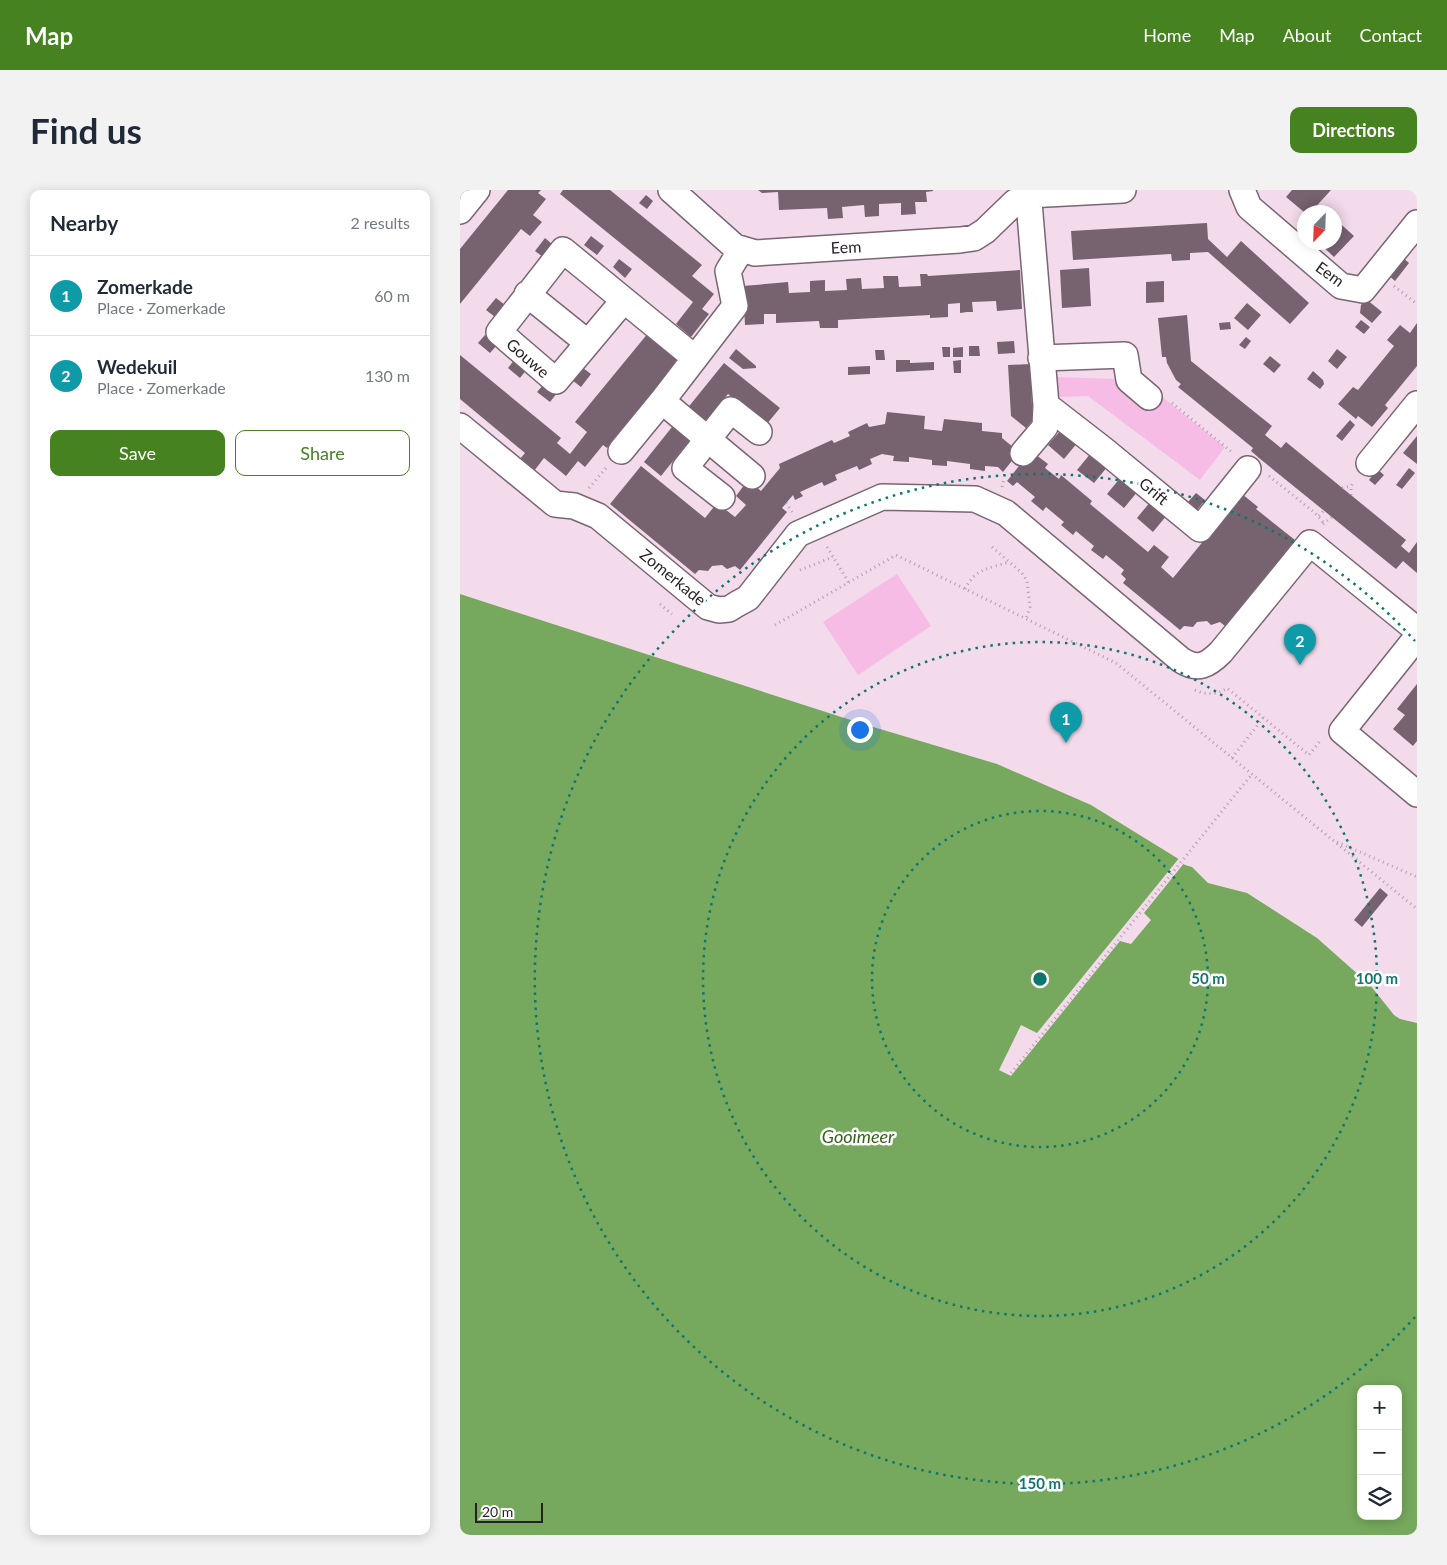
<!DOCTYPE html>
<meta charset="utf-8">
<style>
body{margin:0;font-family:Lato,sans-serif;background:#f2f2f3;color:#1f2937}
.controls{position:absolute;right:15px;bottom:15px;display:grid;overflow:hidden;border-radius:10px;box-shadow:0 2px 12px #0003}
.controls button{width:45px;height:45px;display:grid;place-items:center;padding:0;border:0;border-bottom:1px solid #e0e1e3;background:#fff;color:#1f2937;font:25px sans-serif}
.compass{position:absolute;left:837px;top:15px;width:45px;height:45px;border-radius:50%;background:#fff;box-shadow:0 2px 12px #0003;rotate:203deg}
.scale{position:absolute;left:15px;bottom:12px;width:68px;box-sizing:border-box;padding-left:5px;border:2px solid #271f25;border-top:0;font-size:14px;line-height:18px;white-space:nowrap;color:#271f25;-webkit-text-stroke:4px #fff;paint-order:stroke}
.you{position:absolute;left:399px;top:539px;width:18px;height:18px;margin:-12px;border:4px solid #fff;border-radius:50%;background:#1a73e8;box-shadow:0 0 0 8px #1a73e833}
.badge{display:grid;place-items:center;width:32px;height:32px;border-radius:50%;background:#46821f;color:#fff;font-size:16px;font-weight:700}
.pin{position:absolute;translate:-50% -41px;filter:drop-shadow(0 1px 2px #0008)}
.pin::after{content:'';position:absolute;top:26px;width:18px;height:15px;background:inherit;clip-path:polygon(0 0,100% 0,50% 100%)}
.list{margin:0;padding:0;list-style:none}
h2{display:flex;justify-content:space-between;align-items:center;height:65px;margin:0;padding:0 20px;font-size:21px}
h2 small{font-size:16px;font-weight:400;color:#747a83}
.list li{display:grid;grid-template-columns:32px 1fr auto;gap:15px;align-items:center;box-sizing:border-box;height:80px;padding:0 20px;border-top:1px solid #e0e1e3}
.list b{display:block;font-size:19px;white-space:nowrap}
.list p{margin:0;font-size:16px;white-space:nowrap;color:#747a83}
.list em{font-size:16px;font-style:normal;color:#747a83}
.actions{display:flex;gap:10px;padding:15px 20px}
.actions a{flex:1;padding:11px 0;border:1px solid #46821f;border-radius:10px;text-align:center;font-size:18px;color:#46821f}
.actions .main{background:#46821f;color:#fff}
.icon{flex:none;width:28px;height:28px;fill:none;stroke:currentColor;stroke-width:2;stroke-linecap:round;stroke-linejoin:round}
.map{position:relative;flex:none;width:957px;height:1345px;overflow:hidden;border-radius:10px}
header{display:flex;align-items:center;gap:30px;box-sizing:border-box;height:70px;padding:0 25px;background:#46821f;color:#fff}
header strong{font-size:24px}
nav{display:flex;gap:28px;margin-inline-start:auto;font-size:18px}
.intro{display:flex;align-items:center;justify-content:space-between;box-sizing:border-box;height:120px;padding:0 30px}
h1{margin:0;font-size:35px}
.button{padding:12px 22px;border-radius:10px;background:#46821f;color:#fff;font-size:18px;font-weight:700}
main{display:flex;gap:30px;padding:0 30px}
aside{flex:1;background:#fff;border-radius:10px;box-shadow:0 2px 12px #0003}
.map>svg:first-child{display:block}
.green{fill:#f6bce5}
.water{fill:#76a95d;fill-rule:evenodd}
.pier{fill:#f3dbeb}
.building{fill:#776270}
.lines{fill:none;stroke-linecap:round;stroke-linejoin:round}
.minor-casing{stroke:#796573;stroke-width:28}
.path{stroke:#b19eab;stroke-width:3;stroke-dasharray:1 4;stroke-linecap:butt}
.minor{stroke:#fff;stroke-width:25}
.ring{fill:none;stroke:#0f766e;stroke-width:2.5;stroke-dasharray:2.5 5}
.labels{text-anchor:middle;stroke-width:5;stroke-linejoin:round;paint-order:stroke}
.street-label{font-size:16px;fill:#271f25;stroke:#fff}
.water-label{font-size:18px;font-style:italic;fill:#346316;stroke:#fff}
.centre{fill:#0f766e;stroke:#fff;stroke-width:2.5}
.ring-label{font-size:15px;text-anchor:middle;font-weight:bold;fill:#0f766e;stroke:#fff;stroke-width:5;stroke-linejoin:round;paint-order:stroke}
</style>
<header>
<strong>Map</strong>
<nav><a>Home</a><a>Map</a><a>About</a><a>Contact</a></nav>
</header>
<div class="intro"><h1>Find us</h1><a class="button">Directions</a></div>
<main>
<aside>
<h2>Nearby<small>2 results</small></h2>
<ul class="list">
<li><span class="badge" style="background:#0f9aa8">1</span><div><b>Zomerkade</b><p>Place · Zomerkade</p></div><em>60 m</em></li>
<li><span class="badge" style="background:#0f9aa8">2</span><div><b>Wedekuil</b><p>Place · Zomerkade</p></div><em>130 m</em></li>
</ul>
<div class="actions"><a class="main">Save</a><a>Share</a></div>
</aside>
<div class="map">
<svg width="957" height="1345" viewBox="0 0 957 1345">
<rect width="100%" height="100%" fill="#f3dbeb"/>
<path class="green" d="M 595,187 L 655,189 L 692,216 L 701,206 L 765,257 L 740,290 L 628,206 L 598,207 Z
M 437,384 L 471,436 L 398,485 L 363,432 Z"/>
<path class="water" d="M 0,404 L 400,533 L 537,574 L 631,615 L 717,668 L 725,675 L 732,677 L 748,693 L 787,703 L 857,748 L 910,795 L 934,825 L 940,829 L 957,833 L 957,1345 L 0,1345 ZM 901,1199 L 938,1199 L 938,1326 L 901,1326 Z"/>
<path class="pier" d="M 720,667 L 725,672 L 684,723 L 691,730 L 671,754 L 660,751 L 551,886 L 539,880 L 561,835 L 577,843 Z"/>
<path class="building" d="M 48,0 L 81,0 L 78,3 L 86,9 L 73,25 L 82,32 L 70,46 L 61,39 L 0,114 L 0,59 Z
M 103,0 L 150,0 L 242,75 L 232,86 L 254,104 L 242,119 L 249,124 L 231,147 L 216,134 L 233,112 L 100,4 Z
M 298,0 L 473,0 L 473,1 L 466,2 L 467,12 L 455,12 L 456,24 L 441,25 L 441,13 L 419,14 L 419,26 L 405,27 L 404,15 L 382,17 L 383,28 L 368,29 L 367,18 L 319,20 L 318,2 L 302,3 Z
M 832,0 L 871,0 L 851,22 L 844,22 L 826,7 Z
M 186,5 L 193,11 L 187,19 L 179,13 Z
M 874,28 L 894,46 L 874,67 L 858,52 L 874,52 Z
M 747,33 L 748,49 L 767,67 L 781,51 L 849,113 L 830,134 L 748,62 L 730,63 L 730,70 L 712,71 L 711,64 L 613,70 L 611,41 Z
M 131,46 L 144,56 L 137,65 L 124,55 Z
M 85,48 L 93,55 L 83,67 L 75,61 Z
M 941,66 L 949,73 L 935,91 L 927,84 Z
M 159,69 L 172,79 L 165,88 L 153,77 Z
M 629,78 L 631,116 L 602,118 L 600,80 Z
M 560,80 L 562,119 L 537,121 L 536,111 L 512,112 L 513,122 L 507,122 L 500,123 L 500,113 L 488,114 L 488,127 L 470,128 L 470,125 L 378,130 L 378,138 L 360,138 L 359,131 L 316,133 L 316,124 L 304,124 L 304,134 L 285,135 L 283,96 L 328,92 L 329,103 L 350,102 L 350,91 L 365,90 L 365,101 L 387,100 L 386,89 L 401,88 L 402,99 L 424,98 L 423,86 L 438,86 L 439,97 L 461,96 L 460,84 L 467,84 L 468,86 Z
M 704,91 L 704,112 L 686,113 L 686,92 Z
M 36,108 L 45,115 L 35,127 L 26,120 Z
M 906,109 L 922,122 L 912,133 L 900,123 L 901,115 Z
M 787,113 L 801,125 L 788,140 L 774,128 Z
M 727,125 L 731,171 L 812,236 L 805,245 L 821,258 L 826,252 L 946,350 L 941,356 L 949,363 L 957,352 L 957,383 L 943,371 L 936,379 L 799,268 L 791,261 L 793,258 L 718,197 L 721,194 L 716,190 L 707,173 L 706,167 L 702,167 L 698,128 Z
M 901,130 L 910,137 L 904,144 L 895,137 Z
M 770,132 L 771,139 L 760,140 L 759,133 Z
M 957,133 L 957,176 L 925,215 L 928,218 L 912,237 L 898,226 L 896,229 L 878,214 L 893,197 L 898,200 L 934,156 L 927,150 L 940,135 L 950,143 Z
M 189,142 L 220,168 L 147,258 L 143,255 L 125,277 L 118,271 L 106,286 L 84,268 L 74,281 L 60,269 L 65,263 L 0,209 L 0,165 L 101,248 L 97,253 L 110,264 L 127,242 L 115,232 Z
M 25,145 L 37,155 L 30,163 L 18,153 Z
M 786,147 L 791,151 L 785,159 L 779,155 Z
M 554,151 L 555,163 L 538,164 L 537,152 Z
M 509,156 L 519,156 L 520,166 L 509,166 Z
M 482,157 L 490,157 L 490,167 L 483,167 Z
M 503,157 L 503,167 L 493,167 L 493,158 Z
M 276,159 L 296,176 L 296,178 L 283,179 L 269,168 Z
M 877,159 L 887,167 L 877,179 L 868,171 Z
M 415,160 L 424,160 L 425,170 L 416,170 Z
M 810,166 L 821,175 L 814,183 L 803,174 Z
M 55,169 L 67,179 L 60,188 L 48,178 Z
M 436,170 L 450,170 L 450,173 L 474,172 L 474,180 L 436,182 Z
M 501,170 L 501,183 L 494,183 L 493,171 Z
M 264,173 L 320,218 L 306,235 L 268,204 L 243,234 L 226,220 Z
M 570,174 L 572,215 L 580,221 L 566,238 L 551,226 L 548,175 Z
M 410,176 L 410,184 L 388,185 L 388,177 Z
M 123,178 L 131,184 L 121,197 L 112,190 Z
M 853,181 L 863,190 L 864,194 L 860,199 L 847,189 Z
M 84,194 L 97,203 L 90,212 L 77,202 Z
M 427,222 L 465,226 L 464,239 L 482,241 L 484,229 L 522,233 L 522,241 L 542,243 L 542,248 L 559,262 L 543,282 L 538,277 L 525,276 L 525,281 L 510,279 L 510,274 L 487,271 L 487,276 L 472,275 L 472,270 L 449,267 L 449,272 L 433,271 L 434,266 L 422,264 L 410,269 L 412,274 L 399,280 L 397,276 L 375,285 L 377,290 L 364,296 L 362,292 L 340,302 L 343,306 L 335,310 L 333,305 L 322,318 L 327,322 L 280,380 L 275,376 L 267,379 L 262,375 L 252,376 L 248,381 L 239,380 L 235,384 L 150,314 L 181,276 L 245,328 L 257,313 L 275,327 L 286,315 L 276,306 L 288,290 L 301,301 L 320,278 L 319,274 L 372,250 L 374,253 L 390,246 L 388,242 L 407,233 L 409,237 L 425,234 Z
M 890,230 L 895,235 L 882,251 L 876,246 Z
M 216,232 L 233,246 L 201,286 L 184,272 Z
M 602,239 L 618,252 L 604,269 L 588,255 Z
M 957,246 L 957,274 L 943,263 Z
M 571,261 L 588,274 L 585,278 L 599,289 L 601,285 L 632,311 L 630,314 L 688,362 L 694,355 L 709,367 L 701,377 L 713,388 L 782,304 L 798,317 L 796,319 L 835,350 L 765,436 L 760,432 L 751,435 L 747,431 L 737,432 L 733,437 L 724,436 L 720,440 L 663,393 L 666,389 L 661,384 L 664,380 L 646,365 L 643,369 L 631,360 L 634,356 L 616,341 L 613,345 L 601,335 L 604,332 L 586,317 L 583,321 L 571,311 L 575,307 L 557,292 L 553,296 L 547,291 Z
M 631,263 L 648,276 L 634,293 L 617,280 Z
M 949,278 L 955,283 L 942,299 L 936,295 Z
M 917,279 L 924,285 L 915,295 L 909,290 Z
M 661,287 L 678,301 L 664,318 L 647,304 Z
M 736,303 L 745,310 L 737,320 L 728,312 Z
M 691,311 L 707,325 L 693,342 L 677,328 Z
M 957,494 L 957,551 L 953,556 L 933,539 L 945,525 L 937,519 Z
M 920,698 L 928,705 L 902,737 L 894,730 Z"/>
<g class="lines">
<g class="minor-casing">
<path id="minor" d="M 211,0 L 275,57 L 295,63 L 500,50 L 514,48 L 525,41 L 555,12 L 568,5 L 663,0
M 568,0 L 586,215 L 644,260 L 740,339 L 788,279
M 782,0 L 789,17 L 881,96 L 903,100 L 957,33
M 0,21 L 17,0
M 103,60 L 164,110 L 96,191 L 39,142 Z
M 67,104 L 128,153
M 164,110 L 235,168
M 581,168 L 665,165 L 669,190 L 689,207
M 202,211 L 292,286
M 0,236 L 95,314 L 114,316 L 138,326 L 248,417 L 259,420 L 269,419 L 277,414 L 288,408 L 338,344 L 422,307 L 515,309 L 546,323 L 721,470 C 738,481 748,475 761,462 L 850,353 L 957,440
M 161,261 L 202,211 L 275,116 L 268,81 L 281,60
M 563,263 L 585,237 L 586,215
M 909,273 L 957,214
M 262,307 L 225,278 L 271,220 L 299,242
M 957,447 L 882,541 L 957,604"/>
</g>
<path class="path" d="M 934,96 L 957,114
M 712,213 L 773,263
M 809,286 L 855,323 L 863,332
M 542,297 L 544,288
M 129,298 L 146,278
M 882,298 L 891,296
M 891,305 L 891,296 L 894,291
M 326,313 L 332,322
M 859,326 L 864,320
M 863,334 L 872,327
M 367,357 L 389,393
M 532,357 L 562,383 L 567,391 L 570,417 L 566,429
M 340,380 L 373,367
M 505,399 C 516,378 528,379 549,372
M 200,414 L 212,424
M 315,435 L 436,365 L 656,473 L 957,719
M 735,500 C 746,505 757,505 767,498 L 849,565 L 861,550
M 772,568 L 803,528
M 877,652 L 957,687
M 551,883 L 792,584"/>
<use href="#minor" class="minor"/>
</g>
<g class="ring">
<circle cx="580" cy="789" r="168"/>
<circle cx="580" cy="789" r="337"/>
<path d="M955 1127A505 505 0 1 1 955 451"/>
</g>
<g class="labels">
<g class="street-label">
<text transform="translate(386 57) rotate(-3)" y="6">Eem</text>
<text transform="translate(870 84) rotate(36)" y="6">Eem</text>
<text transform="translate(68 168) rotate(41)" y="6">Gouwe</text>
<text transform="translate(694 301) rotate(40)" y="6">Grift</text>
<text transform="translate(213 387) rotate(39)" y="6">Zomerkade</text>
</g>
<g class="water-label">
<text x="398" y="953">Gooimeer</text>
</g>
</g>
<circle cx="580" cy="789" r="8" class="centre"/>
<g class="ring-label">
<text x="748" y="794">50 m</text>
<text x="917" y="794">100 m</text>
<text x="580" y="1299">150 m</text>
</g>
</svg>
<div class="controls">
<button>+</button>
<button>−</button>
<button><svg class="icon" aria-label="layers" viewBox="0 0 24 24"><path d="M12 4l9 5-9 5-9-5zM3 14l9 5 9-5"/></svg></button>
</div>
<svg class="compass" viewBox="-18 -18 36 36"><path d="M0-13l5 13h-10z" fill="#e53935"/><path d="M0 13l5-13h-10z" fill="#747a83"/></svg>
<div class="scale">20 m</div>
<div class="you"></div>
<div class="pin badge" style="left:606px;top:553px;background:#0f9aa8">1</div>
<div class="pin badge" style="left:840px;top:475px;background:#0f9aa8">2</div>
</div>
</main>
